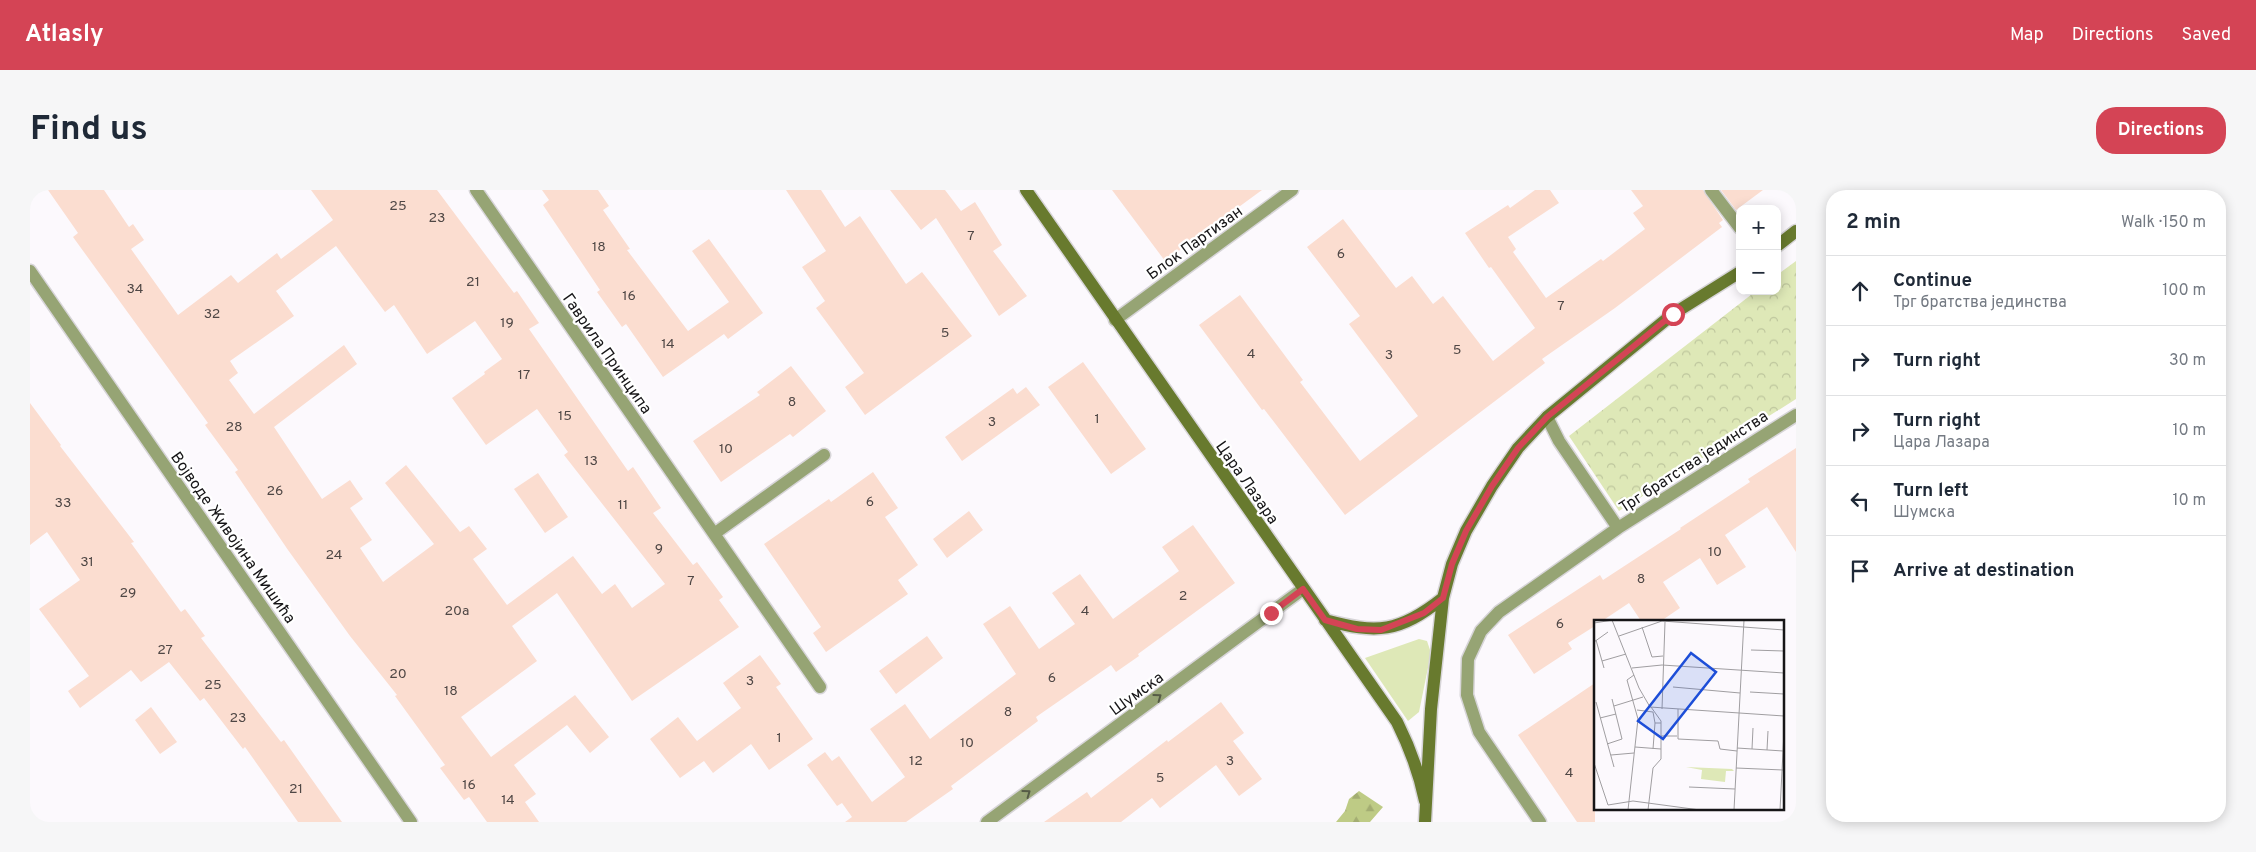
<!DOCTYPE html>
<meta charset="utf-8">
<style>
body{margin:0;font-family:Overpass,sans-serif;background:#f6f6f7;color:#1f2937}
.controls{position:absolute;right:15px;top:15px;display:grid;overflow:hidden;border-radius:10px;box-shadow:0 2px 12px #0003}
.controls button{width:45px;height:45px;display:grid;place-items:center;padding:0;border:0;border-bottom:1px solid #e0e1e3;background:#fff;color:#1f2937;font:25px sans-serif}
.stop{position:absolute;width:15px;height:15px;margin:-11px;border:4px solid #d44455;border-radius:50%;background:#fff}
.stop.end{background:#d44455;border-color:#fff;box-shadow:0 1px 5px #0008}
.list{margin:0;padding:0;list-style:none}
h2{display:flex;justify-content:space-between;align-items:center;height:65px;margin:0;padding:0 20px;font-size:21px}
h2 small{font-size:16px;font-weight:400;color:#747a83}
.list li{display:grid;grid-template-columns:32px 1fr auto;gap:15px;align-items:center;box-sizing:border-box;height:70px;padding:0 20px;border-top:1px solid #e0e1e3}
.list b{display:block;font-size:19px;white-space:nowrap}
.list p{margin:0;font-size:16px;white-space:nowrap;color:#747a83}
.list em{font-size:16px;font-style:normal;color:#747a83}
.icon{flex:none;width:28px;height:28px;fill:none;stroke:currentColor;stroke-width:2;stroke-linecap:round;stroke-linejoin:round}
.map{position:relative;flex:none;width:1766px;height:632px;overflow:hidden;border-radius:20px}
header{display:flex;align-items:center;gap:30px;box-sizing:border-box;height:70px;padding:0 25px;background:#d44455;color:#fff}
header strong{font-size:24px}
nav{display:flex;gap:28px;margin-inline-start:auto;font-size:18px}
.intro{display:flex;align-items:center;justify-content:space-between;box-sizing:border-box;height:120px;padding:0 30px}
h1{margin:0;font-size:35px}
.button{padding:12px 22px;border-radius:20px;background:#d44455;color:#fff;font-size:18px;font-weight:700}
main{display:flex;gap:30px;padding:0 30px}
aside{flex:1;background:#fff;border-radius:20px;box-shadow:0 2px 12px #0003}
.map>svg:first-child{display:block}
.grass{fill:#dee8b7}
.forest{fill:url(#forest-firs)}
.park{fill:url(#park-crowns)}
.building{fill:#fbddd0;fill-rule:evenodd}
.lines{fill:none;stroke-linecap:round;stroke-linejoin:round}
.street-casing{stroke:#d7d5d8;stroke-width:15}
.secondary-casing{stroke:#d7d5d8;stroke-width:15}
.street{stroke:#96a474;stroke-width:12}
.secondary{stroke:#687a2e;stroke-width:12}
.oneway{stroke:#565c46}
.route{stroke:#d44455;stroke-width:6}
.labels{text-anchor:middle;stroke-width:4.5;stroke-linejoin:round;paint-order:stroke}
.number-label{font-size:14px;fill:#4f4745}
.street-label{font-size:16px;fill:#161517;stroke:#fff}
.inset-road{fill:none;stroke:#a09ea1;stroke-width:1}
.view{fill:#1d4ed8;fill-opacity:0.15;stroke:#1d4ed8;stroke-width:2.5}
.inset-edge{fill:none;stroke:#161517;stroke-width:2.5}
</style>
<header>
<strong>Atlasly</strong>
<nav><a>Map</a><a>Directions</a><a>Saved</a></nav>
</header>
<div class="intro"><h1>Find us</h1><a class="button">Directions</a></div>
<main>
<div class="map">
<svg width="1766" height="632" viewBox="0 0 1766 632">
<defs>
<pattern id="forest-firs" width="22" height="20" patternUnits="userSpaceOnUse" patternTransform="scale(1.25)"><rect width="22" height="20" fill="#becb85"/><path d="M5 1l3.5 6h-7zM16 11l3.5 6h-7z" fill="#a3ad72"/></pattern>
<pattern id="park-crowns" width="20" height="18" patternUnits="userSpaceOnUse" patternTransform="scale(1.25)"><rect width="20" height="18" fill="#dee8b7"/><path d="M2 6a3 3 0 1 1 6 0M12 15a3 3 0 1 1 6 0" fill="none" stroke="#bec69d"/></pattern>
</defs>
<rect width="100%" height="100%" fill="#fcf9fd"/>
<path class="grass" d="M 1389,449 L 1397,451 L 1401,463 L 1389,522 L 1378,531 L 1335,468 Z"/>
<path class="forest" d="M 1329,601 L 1353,617 L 1340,632 L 1306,632 L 1315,621 L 1319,609 Z"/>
<path class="park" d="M 1766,71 L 1766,209 L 1589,321 L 1539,246 L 1726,101 L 1747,101 L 1747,85 Z"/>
<path class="building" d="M 18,0 L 74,0 L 99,37 L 103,34 L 114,50 L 101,59 L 148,125 L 201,85 L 208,93 L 247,63 L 251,69 L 303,30 L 281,0 L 407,0 L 484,103 L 487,101 L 509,133 L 499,139 L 598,281 L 603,277 L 631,318 L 623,323 L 663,375 L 667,372 L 693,407 L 689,410 L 709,437 L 602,511 L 527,403 L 482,436 L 507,471 L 431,527 L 461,567 L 545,505 L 579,547 L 560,563 L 537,535 L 484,575 L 506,604 L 495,612 L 509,632 L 457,632 L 439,607 L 434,610 L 410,578 L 415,575 L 365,506 L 367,505 L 320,446 L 258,360 L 205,282 L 208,280 L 175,235 L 178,233 L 43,47 L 48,43 ZM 306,56 L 355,122 L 364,115 L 397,164 L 445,131 L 472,169 L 454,182 L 455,184 L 422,208 L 456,255 L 507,219 L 538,262 L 534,265 L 635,394 L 602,418 L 585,394 L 572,404 L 543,366 L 477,415 L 443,369 L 457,359 L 439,336 L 430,342 L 376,275 L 355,293 L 404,354 L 353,392 L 330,358 L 342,350 L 320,318 L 333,309 L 320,290 L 292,309 L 244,237 L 327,174 L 314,155 L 224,224 L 199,190 L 208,183 L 200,171 L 264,126 L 246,101 Z
M 512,0 L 568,0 L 579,16 L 573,20 L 600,59 L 597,60 L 658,141 L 699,112 L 662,61 L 679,49 L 733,123 L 698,149 L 694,144 L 633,187 L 596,134 L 592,137 L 567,102 L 570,100 L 513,15 L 519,10 Z
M 756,0 L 791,0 L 815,37 L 830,26 L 876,94 L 892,82 L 942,146 L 835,225 L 815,197 L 834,183 L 786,118 L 795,111 L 772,77 L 796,61 Z
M 860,0 L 915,0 L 931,21 L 945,12 L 972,55 L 963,61 L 997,106 L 969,126 L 906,28 L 891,40 Z
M 1082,0 L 1232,0 L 1135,71 Z
M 1505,0 L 1520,0 L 1529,13 L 1478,47 L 1486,59 L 1483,62 L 1516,108 L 1571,69 L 1573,71 L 1615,39 L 1603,23 L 1613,16 L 1601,0 L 1673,0 L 1693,30 L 1689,33 L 1692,37 L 1585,118 L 1512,169 L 1515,173 L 1315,325 L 1234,219 L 1232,220 L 1169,135 L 1210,105 L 1273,190 L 1270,192 L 1330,271 L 1388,226 L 1319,134 L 1330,126 L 1277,57 L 1313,29 L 1366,98 L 1382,86 L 1403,114 L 1413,106 L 1463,171 L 1505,138 L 1461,77 L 1459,78 L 1435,43 L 1478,15 L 1480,18 Z
M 1691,0 L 1733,0 L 1706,20 Z
M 1053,172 L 1116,259 L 1081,284 L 1018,197 Z
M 761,176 L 796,221 L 763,247 L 760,244 L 691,292 L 663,251 L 730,205 L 727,202 Z
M 996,197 L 1010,215 L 932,271 L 915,247 L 983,198 L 987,204 Z
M 0,213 L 31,255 L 30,256 L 104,352 L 101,353 L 151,422 L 155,419 L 175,446 L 171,448 L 251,552 L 254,550 L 312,632 L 268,632 L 215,557 L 213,559 L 174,508 L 170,511 L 139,472 L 111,492 L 101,480 L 50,518 L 38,501 L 59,486 L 9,419 L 50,390 L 17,342 L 0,355 Z
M 1766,258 L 1766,362 L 1737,317 L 1695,345 L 1716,377 L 1687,395 L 1670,368 L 1633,392 L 1650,418 L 1631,431 L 1611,431 L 1599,413 L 1572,431 L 1565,431 L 1565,436 L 1538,453 L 1542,459 L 1504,484 L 1478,445 L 1570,385 L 1573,390 L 1651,339 L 1650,338 L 1720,292 L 1718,289 Z
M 843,282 L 868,318 L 855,327 L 888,375 L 868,390 L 878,404 L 796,462 L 783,443 L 791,437 L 734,354 L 799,309 L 801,312 Z
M 508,283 L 538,327 L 515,343 L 484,299 Z
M 939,321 L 953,340 L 917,368 L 903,349 Z
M 1163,335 L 1205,393 L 1108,464 L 1109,466 L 1086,482 L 1081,475 L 1006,527 L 1008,531 L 921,596 L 923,599 L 876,632 L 815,632 L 822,627 L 812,613 L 807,616 L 777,575 L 795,562 L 802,571 L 809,566 L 842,612 L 875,587 L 840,539 L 875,514 L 900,549 L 986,484 L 953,434 L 980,416 L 1009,459 L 1045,434 L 1022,403 L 1050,384 L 1083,429 L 1149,381 L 1132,357 Z
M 897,446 L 913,468 L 866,504 L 849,481 Z
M 730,465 L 751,494 L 746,497 L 783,549 L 739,580 L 721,554 L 683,583 L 674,571 L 650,588 L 620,549 L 648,527 L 667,551 L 711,518 L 693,493 Z
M 1565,493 L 1565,632 L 1547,632 L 1488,545 Z
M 1191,512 L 1214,543 L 1203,551 L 1232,589 L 1209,606 L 1186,575 L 1130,618 L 1122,608 L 1091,632 L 1014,632 L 1057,602 L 1061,608 L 1137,550 L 1138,552 Z
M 121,517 L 147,552 L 130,564 L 105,530 Z"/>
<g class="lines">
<g class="street-casing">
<path id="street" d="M 446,0 L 790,497
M 1681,0 L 1710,38
M 0,81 L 381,632
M 1085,130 L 1262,0
M 1517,227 L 1529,251 L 1588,338 L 1766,225
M 684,344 L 794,265
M 957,632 L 1273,399
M 1510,632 L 1449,542 L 1437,505 L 1438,469 L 1451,441 L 1469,422 L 1588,338"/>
</g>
<g class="secondary-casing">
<path id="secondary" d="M 996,0 L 1367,532 C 1380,558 1389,582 1395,611
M 1747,56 L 1766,41
M 1295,430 C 1347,444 1369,443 1413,408
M 1395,632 L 1401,519 L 1413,408 L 1422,374 L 1436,341 L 1462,296 L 1488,258 L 1517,227 L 1643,124 L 1710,82"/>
</g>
<use href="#street" class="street"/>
<use href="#secondary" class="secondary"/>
</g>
<defs><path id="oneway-chevron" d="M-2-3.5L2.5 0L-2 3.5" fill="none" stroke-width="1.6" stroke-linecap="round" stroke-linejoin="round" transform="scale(1.25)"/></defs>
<g class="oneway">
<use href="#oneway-chevron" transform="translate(1128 507) rotate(-36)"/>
<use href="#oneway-chevron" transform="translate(997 603) rotate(-36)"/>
</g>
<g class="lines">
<path class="route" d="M 1241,423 L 1273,399 L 1295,430 L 1327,439 L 1351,440 L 1394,423 L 1413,408 L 1422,374 L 1436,341 L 1462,296 L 1488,258 L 1517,227 L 1643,124"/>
</g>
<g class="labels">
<g class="number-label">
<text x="368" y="20">25</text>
<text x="407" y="32">23</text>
<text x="941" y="50">7</text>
<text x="569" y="61">18</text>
<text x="1311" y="68">6</text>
<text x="443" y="96">21</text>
<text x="105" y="103">34</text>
<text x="599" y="110">16</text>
<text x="1531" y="120">7</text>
<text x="182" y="128">32</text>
<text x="477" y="137">19</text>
<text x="915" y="147">5</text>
<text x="638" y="158">14</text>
<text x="1427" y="164">5</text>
<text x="1221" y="168">4</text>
<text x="1359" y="169">3</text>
<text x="494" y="189">17</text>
<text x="762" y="216">8</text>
<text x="535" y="230">15</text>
<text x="1067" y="233">1</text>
<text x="962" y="236">3</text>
<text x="204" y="241">28</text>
<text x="696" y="263">10</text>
<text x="561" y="275">13</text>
<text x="245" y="305">26</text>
<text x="840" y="316">6</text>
<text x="33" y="317">33</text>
<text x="593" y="319">11</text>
<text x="629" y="363">9</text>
<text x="1685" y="366">10</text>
<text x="304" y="369">24</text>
<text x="57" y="376">31</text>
<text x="1611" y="393">8</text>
<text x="661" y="395">7</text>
<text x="98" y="407">29</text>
<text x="1153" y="410">2</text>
<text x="427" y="425">20a</text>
<text x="1055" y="425">4</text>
<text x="1530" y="438">6</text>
<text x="135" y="464">27</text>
<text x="368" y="488">20</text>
<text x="1022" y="492">6</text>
<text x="720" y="495">3</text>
<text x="183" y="499">25</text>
<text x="421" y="505">18</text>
<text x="978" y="526">8</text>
<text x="208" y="532">23</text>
<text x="749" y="552">1</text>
<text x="937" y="557">10</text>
<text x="886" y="575">12</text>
<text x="1200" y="575">3</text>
<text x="1539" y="587">4</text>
<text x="1130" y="592">5</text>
<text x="439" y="599">16</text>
<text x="266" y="603">21</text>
<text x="478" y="614">14</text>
</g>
<g class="street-label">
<text transform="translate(1164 52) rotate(-36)" y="6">Блок Партизан</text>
<text transform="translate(578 163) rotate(55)" y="6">Гаврила Принципа</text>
<text transform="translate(1663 271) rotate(-33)" y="6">Трг братства јединства</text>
<text transform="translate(1218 292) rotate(55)" y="6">Цара Лазара</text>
<text transform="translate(204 347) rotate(55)" y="6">Војводе Живојина Мишића</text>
<text transform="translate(1106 503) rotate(-36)" y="6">Шумска</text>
</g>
</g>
<g transform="translate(1564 430)">
<rect width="190" height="190" fill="#fcf9fd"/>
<path d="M 92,147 L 138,149 L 140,151 L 132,151 L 131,162 L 107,159 L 108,150 Z" fill="#dee8b7"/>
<path class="inset-road" d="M 18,0 L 45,68 L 56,87 L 190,96M 0,3 L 19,0M 48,7 L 58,37 L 69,36M 25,16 L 68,1 L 190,10M 2,20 L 10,48M 0,22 L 14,12M 157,30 L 190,31M 8,41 L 32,34M 38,48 L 68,45 L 190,53M 79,67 L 146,73M 156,72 L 190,74M 2,82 L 20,147M 20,86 L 49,77M 68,89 L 71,2M 84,89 L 84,119 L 124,121 L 126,129 L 143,131M 43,90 L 59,92 L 61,103M 6,98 L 22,94M 67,116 L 83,116M 13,124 L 28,119 L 18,79M 41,127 L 67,129M 143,128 L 189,131M 59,129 L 61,103 L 67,103M 158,129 L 159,108M 173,130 L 174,111M 17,135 L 40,133M 0,143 L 14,185 L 39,181 L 106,190M 142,148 L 189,150M 95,167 L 141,169M 34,190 L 44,99 L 33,60 L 40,55M 54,190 L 59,148 L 67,139 L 67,101 L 57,87M 140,190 L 150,0M 186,190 L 190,112"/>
<path class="view" d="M 97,33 L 122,52 L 69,119 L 44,101 Z"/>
<rect width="190" height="190" class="inset-edge"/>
</g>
</svg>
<div class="controls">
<button>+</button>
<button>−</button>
</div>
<div class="stop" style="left:1643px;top:124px"></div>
<div class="stop end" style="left:1241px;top:423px"></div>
</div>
<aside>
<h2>2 min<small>Walk · 150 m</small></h2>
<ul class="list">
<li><svg class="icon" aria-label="ahead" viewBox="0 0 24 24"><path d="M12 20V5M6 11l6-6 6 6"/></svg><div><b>Continue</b><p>Трг братства јединства</p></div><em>100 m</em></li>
<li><svg class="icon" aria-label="right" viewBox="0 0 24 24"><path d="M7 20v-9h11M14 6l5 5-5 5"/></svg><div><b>Turn right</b></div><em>30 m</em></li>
<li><svg class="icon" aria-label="right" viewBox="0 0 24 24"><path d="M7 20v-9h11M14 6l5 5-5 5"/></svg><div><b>Turn right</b><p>Цара Лазара</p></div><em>10 m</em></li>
<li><svg class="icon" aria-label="left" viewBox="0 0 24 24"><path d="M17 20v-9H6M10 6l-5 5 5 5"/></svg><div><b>Turn left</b><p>Шумска</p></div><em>10 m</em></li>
<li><svg class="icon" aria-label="arrive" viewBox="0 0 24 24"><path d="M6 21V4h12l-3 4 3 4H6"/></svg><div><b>Arrive at destination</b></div></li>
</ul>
</aside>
</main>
